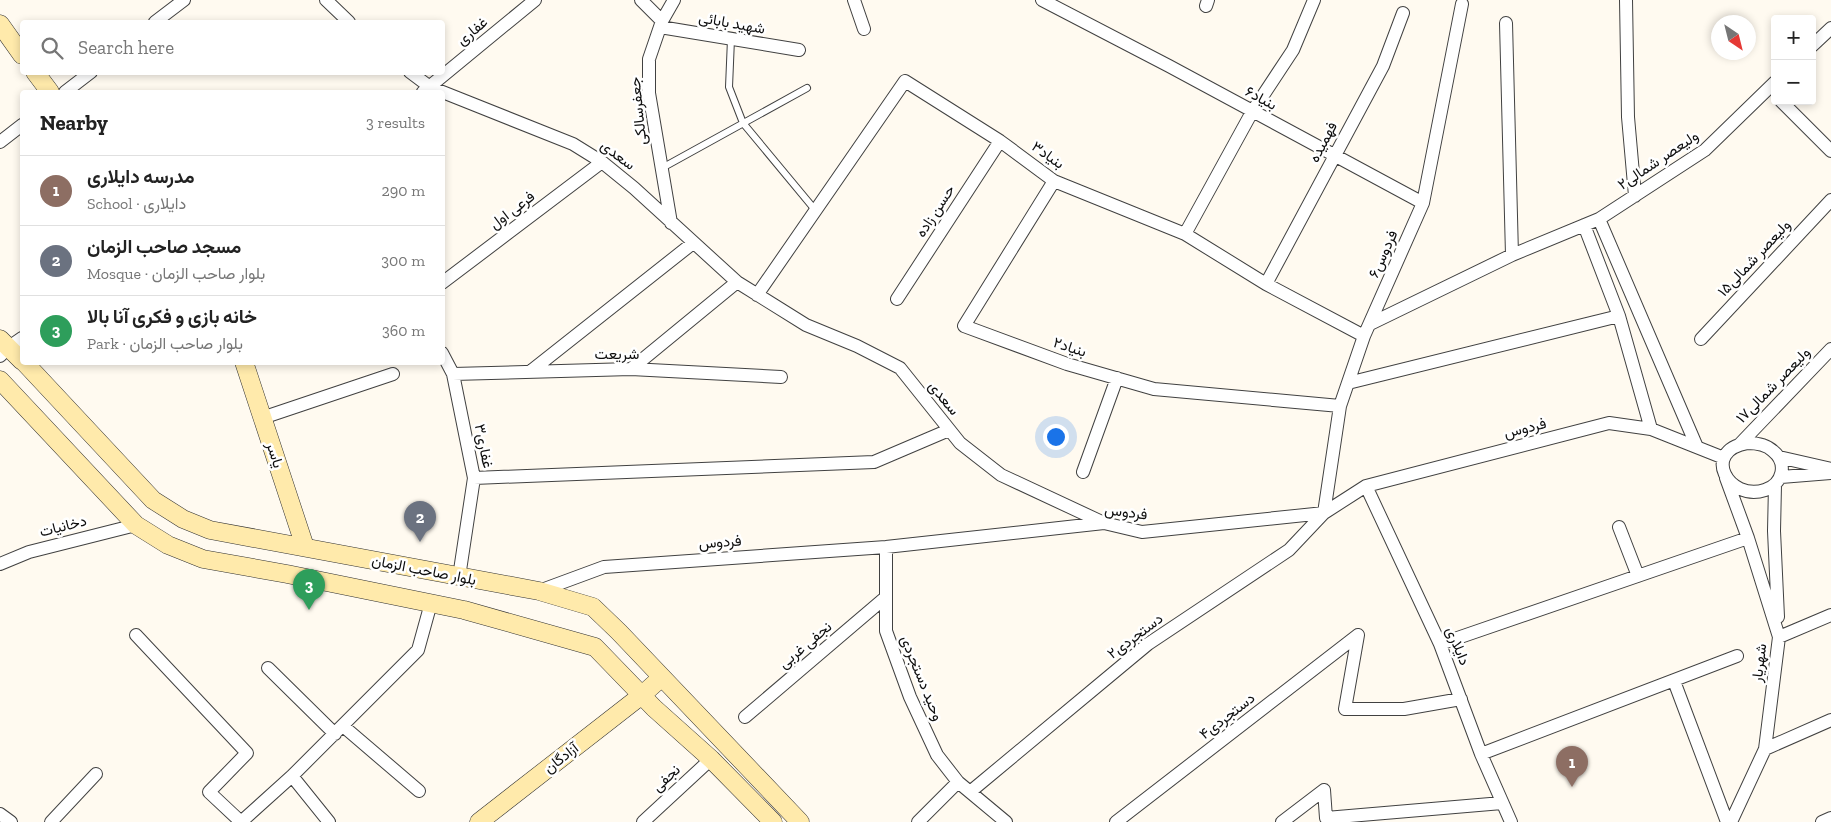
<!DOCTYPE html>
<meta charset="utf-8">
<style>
body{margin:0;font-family:"Zilla Slab",Vazirmatn,serif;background:#f6f6f6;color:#222}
.controls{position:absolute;right:15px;top:15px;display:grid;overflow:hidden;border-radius:5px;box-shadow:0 2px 8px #0003}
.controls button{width:45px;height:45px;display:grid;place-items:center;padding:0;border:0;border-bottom:1px solid #e0e0e0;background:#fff;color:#222;font:25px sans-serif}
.compass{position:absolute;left:1711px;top:15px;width:45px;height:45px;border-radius:50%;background:#fff;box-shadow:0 2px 8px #0003;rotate:145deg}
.you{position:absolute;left:1055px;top:436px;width:18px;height:18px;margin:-12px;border:4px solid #fff;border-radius:50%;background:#1a73e8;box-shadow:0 0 0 8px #1a73e833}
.badge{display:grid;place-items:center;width:32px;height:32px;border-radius:50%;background:#0f766e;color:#fff;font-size:16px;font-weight:700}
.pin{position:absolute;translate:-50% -41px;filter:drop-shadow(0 1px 2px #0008)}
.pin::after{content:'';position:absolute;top:26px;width:18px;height:15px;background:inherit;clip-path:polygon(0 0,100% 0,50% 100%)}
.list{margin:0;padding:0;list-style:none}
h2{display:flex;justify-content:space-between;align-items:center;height:65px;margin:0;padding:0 20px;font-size:21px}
h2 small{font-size:16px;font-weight:400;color:#767676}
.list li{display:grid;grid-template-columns:32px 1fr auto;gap:15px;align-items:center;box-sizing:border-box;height:70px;padding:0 20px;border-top:1px solid #e0e0e0}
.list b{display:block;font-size:19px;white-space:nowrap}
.list p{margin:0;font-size:16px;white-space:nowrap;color:#767676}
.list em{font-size:16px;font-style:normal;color:#767676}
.icon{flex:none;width:28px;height:28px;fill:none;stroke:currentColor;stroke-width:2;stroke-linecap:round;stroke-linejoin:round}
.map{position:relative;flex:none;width:1831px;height:822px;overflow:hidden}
.search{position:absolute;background:#fff;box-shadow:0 2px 8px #0003;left:20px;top:20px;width:425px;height:55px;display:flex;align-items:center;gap:12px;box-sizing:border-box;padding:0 18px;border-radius:5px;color:#767676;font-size:19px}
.panel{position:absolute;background:#fff;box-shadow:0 2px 8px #0003;left:20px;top:90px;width:425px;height:275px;border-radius:5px}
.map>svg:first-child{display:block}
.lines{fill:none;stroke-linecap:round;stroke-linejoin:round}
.lane-casing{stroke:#414141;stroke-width:8}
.street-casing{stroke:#414141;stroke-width:14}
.secondary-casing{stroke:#303030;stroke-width:19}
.lane{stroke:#fff;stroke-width:6}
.street{stroke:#fff;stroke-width:12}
.secondary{stroke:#ffeaab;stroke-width:18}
.labels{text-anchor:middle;stroke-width:5;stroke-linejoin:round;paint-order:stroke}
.street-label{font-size:15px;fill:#0e0e0e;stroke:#fff}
</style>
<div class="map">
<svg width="1831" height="822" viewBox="0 0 1831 822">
<rect width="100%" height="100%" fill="#fffaf0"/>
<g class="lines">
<g class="lane-casing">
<path id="lane" d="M 731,39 L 729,87 L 743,123 L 816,211
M 662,168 L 807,88"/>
</g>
<g class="street-casing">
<path id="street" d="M 326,0 L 349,22
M 641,0 L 662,21
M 854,0 L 864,29
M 1042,0 L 1169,66 L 1423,203
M 1626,0 L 1628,117 L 1635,196
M 1206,6 L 1208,0
M 155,22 L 184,0
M 1506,23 L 1512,255
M 660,27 L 799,50
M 1812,46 L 1831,28
M 410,72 L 430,87 L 573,144 L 602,162 L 634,188 L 737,282 L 806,325 L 857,346 L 900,368 L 960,443 L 1001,475 L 1104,523
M 65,92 L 91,72
M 423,92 L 535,0
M 1781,101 L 1831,151
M 0,142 L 22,125
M 1054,181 L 964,326 L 1067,364 L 1154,389 L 1340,406
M 1599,219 L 1697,447
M 671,223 L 649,93 L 649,59 L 662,21 L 674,0
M 1584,225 L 1619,316 L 1651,429
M 1185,234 L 1252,112 L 1293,50 L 1314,0
M 442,283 L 602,162
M 1266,284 L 1383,66 L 1403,13
M 757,295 L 905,81 L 1000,141 L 1054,181 L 1185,234 L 1266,284 L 1364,336
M 897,299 L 1000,141
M 1370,324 L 1512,255 L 1599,219 L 1705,150 L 1775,82
M 1701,339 L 1831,200
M 442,353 L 453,374 L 474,478 L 459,577
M 0,356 L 9,347 L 22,338
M 631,369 L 737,282
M 531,371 L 693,243
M 453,374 L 631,369 L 781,377
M 1348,383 L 1619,316
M 262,418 L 393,374
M 1747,443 C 1756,443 1766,444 1773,451 C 1788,463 1783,484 1765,490 C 1728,502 1701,451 1747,443 Z
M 1739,445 L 1831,349
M 1779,457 L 1831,469
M 1083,472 L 1117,378
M 1781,477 L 1831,473
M 474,478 L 874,462 L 949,430
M 1726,478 L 1748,538 L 1779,637 L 1765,749 L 1731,822
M 1775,485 L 1774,531 L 1778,617
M 1366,486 L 1440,644 L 1481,754 L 1511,822
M 1324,513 L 1340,406 L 1364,336 L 1423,203 L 1462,4
M 1619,527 L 1638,576
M 886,547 L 886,631 L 910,697 L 937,755 L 958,782 L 1006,822
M 0,564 L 29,552 L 136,525
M 539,591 L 604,567 L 886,547 L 1104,523 L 1142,532 L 1324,513 L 1366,486 L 1609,423 L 1651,429 L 1724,458
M 136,635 L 247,753 L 209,792 L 241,822
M 1358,635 L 1345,709 L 1404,709 L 1461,699
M 1779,637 L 1831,615
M 1440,644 L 1748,538
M 268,668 L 335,734
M 1674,681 L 1727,822
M 745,717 L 886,597
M 343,726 L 419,791
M 1765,749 L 1831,720
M 1481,754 L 1737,656
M 292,776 L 329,822
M 970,792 L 1148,644 L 1289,550 L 1324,513
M 0,814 L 11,822
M 51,822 L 96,774
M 241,822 L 292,776 L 418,650 L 431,603
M 643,822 L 711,759
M 918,822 L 958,782
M 1116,822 L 1358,635
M 1282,822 L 1324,790 L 1326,818 L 1502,803
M 1822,822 L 1831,818"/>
</g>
<g class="secondary-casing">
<path id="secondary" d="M 0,24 L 22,55
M 35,72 L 50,92
M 0,339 L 22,361
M 24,362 L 153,500 L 183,519 L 210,530 L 539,591 L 593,607 L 619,632 L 800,822
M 244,362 L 305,547
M 0,380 L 136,525 L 168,545 L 203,559 L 287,574 L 464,610 L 595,647 L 654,708 L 711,759 L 773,822
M 479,822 L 642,695 L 662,677"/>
</g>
<use href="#lane" class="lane"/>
<use href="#street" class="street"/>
<use href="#secondary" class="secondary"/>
</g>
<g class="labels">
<g class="street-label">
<text transform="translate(732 23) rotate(10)" y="5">شهید بابائی</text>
<text transform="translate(472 31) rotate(-40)" y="5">غفاری</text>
<text transform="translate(1261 98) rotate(28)" y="5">بنیاد۶</text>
<text transform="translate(638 111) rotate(-96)" y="5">جعفرسالکی</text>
<text transform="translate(1323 142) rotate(-62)" y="5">فهمیده</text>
<text transform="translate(618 155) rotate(37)" y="5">سعدی</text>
<text transform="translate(1048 155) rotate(35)" y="5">بنیاد۳</text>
<text transform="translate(1658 160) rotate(-34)" y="5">ولیعصر شمالی۲</text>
<text transform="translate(512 210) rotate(-37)" y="5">فرعی اول</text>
<text transform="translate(935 211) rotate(-57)" y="5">حسن زاده</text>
<text transform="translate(1383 254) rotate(-66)" y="5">فردوس۶</text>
<text transform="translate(1754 258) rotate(-47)" y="5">ولیعصر شمالی۱۵</text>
<text transform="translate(1070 347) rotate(18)" y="5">بنیاد۲</text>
<text x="617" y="359">شریعت</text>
<text transform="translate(1773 385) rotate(-46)" y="5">ولیعصر شمالی۱۷</text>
<text transform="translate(944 398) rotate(51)" y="5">سعدی</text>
<text transform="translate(1525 428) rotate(-14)" y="5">فردوس</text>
<text transform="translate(484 446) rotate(79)" y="5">غفاری۳</text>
<text transform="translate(275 455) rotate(72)" y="5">یاسر</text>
<text transform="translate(1126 512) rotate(7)" y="5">فردوس</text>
<text transform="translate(63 526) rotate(-14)" y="5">دخانیات</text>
<text transform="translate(720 542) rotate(-4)" y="5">فردوس</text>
<text transform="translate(424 570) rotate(11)" y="5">بلوار صاحب الزمان</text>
<text transform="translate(1135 636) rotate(-37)" y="5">دستجردی۲</text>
<text transform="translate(805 645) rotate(-40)" y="5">نجفی غربی</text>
<text transform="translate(1458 646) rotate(68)" y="5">دایلاری</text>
<text transform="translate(1759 663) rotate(-83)" y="5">شهریار</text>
<text transform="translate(922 678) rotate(68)" y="5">وحید دستجردی</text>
<text transform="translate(1227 716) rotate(-38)" y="5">دستجردی۴</text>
<text transform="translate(561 758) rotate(-38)" y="5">آزادگان</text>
<text transform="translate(666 778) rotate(-43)" y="5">نجفی</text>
</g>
</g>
</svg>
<div class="controls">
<button>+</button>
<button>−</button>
</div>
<svg class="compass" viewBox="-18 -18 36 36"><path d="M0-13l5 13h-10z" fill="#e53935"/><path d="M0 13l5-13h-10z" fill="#767676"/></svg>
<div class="you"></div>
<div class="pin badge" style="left:1572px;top:787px;background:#8d6e63">1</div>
<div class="pin badge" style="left:420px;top:542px;background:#6b7280">2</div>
<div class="pin badge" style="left:309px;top:610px;background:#2e9e5b">3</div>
<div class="search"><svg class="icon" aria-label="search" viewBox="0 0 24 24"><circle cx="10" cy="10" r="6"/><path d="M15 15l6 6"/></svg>Search here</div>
<section class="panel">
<h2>Nearby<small>3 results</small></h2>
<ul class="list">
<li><span class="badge" style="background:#8d6e63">1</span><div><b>مدرسه دایلاری</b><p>School · دایلاری</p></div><em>290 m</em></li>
<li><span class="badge" style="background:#6b7280">2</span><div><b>مسجد صاحب الزمان</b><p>Mosque · بلوار صاحب الزمان</p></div><em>300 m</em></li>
<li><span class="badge" style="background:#2e9e5b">3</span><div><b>خانه بازی و فکری آنا بالا</b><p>Park · بلوار صاحب الزمان</p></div><em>360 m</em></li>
</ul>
</section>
</div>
